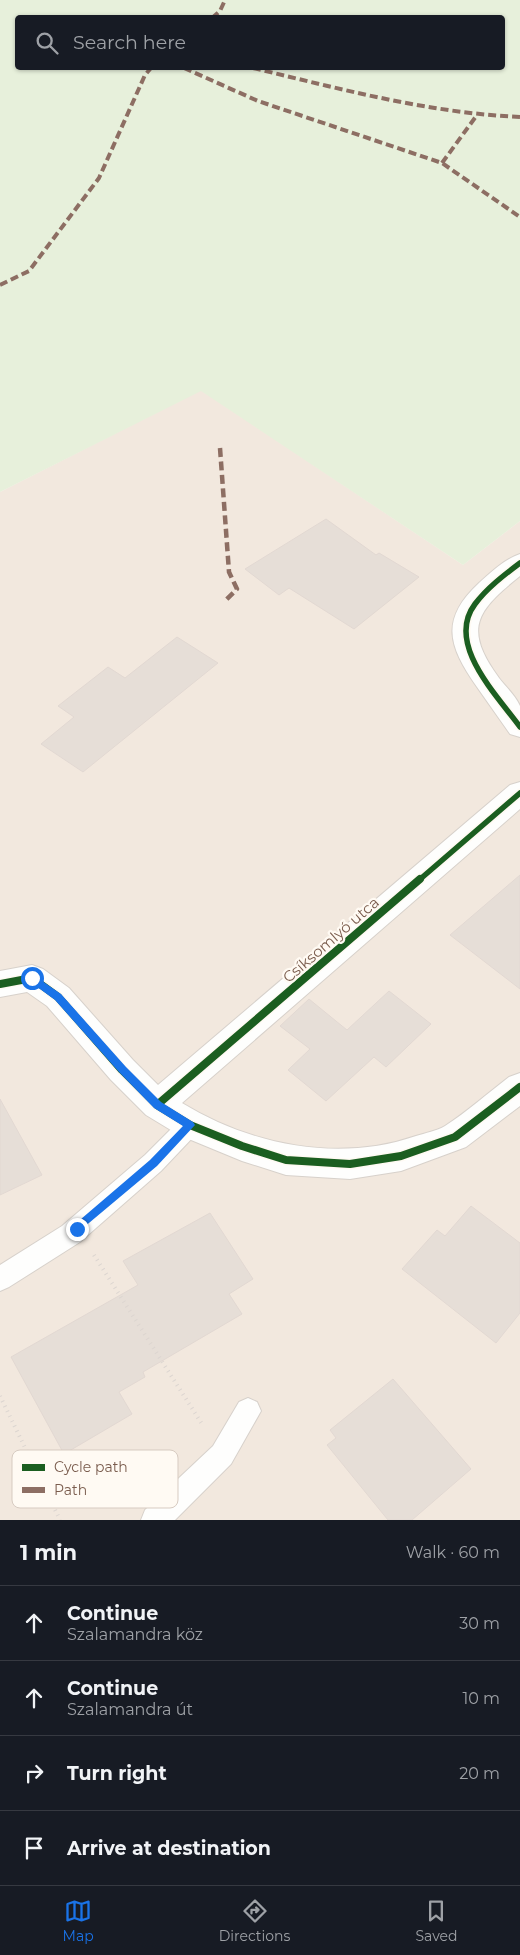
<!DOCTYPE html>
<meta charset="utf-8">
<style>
body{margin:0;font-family:Montserrat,sans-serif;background:#20242c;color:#f1f3f6}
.stop{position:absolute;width:15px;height:15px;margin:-11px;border:4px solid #1a73e8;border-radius:50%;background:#fff}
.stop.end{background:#1a73e8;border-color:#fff;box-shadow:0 1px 5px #0008}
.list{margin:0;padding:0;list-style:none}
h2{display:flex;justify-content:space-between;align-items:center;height:65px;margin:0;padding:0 20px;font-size:21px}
h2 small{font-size:16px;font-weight:400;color:#9ea1a6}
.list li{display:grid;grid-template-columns:32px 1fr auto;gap:15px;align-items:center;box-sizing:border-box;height:75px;padding:0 20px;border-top:1px solid #363941}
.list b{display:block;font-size:19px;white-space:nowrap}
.list p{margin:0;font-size:16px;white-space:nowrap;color:#9ea1a6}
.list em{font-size:16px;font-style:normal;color:#9ea1a6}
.icon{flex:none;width:28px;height:28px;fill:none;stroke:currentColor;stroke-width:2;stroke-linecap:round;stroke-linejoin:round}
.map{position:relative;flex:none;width:520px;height:1520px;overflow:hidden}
.search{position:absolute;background:#171b24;box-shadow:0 1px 4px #0004;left:15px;right:15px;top:15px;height:55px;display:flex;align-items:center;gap:12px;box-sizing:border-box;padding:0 18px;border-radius:5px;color:#9ea1a6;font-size:19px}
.sheet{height:365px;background:#171b24}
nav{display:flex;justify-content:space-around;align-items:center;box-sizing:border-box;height:70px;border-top:1px solid #363941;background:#171b24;font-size:14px;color:#9ea1a6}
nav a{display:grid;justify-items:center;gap:2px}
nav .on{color:#1a73e8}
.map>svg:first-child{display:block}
.residential{fill:#f2e8de}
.green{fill:#e7f0db;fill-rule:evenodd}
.building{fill:#e6ded7;stroke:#e2d8d2}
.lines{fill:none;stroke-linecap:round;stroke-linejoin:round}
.lane-casing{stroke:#d7d1cb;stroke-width:2}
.street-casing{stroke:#d7d1cb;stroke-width:2}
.path{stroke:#dcd5d0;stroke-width:4;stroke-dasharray:1 4.5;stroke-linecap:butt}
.lane{fill:#fefefd;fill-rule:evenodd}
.street{fill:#fefefd;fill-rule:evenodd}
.quiet-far1{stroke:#8d6e63;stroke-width:4;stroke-dasharray:8 4;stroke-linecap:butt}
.quiet{stroke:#8d6e63;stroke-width:4.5;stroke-dasharray:9 4.5;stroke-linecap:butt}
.cycleway-far1-casing{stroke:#fffaf3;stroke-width:9}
.cycleway-casing{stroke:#fffaf3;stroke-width:11}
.cycleway-far1{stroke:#1b5e20;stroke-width:5.5}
.cycleway{stroke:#1b5e20;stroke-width:8}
.route{fill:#1a73e8}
.labels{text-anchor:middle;stroke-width:4.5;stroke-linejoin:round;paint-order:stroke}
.street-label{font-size:15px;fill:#7a5c4d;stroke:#fffaf3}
.key{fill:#fffaf3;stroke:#d7cbc1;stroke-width:1}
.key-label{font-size:14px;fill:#7a5c4d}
</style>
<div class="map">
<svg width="520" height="1520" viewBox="0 0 520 1520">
<rect width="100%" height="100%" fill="#f9f5f0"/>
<path class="residential" d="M 201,390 L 463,565 L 520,521 L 520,1520 L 0,1520 L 0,492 Z"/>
<path class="green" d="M 0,0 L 520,0 L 520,521 L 463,565 L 201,391 L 0,492 ZM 18,18 L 502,18 L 502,68 L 18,68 Z"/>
<path class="building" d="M 326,519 L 376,555 L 379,553 L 419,577 L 354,629 L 289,588 L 279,595 L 245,569 Z
M 177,637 L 218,663 L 83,772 L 41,744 L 74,717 L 58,706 L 108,667 L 125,678 Z
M 520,875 L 520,989 L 450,935 Z
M 389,991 L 431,1024 L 386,1067 L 374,1057 L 326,1101 L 288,1070 L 310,1049 L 280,1026 L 309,999 L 347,1030 Z
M 0,1099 L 42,1175 L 0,1195 Z
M 471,1206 L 520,1243 L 520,1313 L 496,1343 L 402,1269 L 437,1230 L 445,1236 Z
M 210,1213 L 253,1279 L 229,1294 L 242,1314 L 143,1372 L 145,1377 L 119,1392 L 132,1414 L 64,1454 L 11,1357 L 138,1285 L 123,1261 Z
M 393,1379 L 471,1469 L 412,1520 L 388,1520 L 327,1445 L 336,1438 L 330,1430 Z"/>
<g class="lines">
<g class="lane-casing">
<path id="lane" d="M 190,1115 L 198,1118 L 202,1125 L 198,1132 L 161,1171 L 80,1242 L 9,1287 L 0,1291 L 0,1265 L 62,1226 L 145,1155 L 182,1118 Z
M 248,1398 L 257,1402 L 261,1411 L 231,1464 L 175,1520 L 141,1520 L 145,1510 L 213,1446 L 239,1402 Z"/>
</g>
<g class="street-casing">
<path id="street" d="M 520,554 L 520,576 C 476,611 463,629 499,678 C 505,686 516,696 520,706 C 520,714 520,728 520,737 L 510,734 C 499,718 488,703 477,687 C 449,647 439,620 479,583 C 491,572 505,559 520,554 Z
M 520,782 L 520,809 L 182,1103 C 251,1145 338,1163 416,1136 C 425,1133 437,1131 445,1126 C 467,1112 488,1093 509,1077 L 520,1073 L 520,1106 L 466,1147 L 401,1171 L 350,1179 L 286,1175 L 242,1161 L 179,1135 L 146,1115 L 111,1080 L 47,1006 L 27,992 L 0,997 L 0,971 L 32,965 L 43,969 L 69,988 L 133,1060 L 158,1085 L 510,785 Z"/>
</g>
<path class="path" d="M 94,1255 L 202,1424
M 0,1396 L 60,1520"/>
<use href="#lane" class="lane"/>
<use href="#street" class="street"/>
<path class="quiet-far1" d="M 212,18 L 220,11 L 225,0
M 184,68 L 258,101 L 442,163 L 520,217
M 253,68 C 341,89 429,113 520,117
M 442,163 L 477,115
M 0,285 L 29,271 L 99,178 L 145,75 L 151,68"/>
<path class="quiet" d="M 220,448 L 229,572 L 237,589 L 225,601"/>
<g class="cycleway-far1-casing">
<path id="cycleway-far1" d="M 520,563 C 504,575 487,588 475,604 C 445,644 497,695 520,727
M 418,881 L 520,793"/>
</g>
<g class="cycleway-casing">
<path id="cycleway" d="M 0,984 L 32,978 L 58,997 L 122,1070 L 157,1105 L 190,1125 L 242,1146 L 286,1160 L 350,1164 L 401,1156 L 455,1137 L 520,1087
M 157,1105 L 420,879"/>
</g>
<use href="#cycleway-far1" class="cycleway-far1"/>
<use href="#cycleway" class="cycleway"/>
</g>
<path class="route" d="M 32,974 L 61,994 L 126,1067 L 161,1102 L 193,1122 L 195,1125 L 157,1166 L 77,1233 L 72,1229 L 74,1225 L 150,1160 L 183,1126 L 154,1108 L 119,1072 L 55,1000 L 29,981 L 29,975 Z"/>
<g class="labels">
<g class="street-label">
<text transform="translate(331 940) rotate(-41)" y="5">Csíksomlyó utca</text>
</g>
</g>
<rect x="12" y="1450" width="166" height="58" rx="8" class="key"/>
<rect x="22" y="1464" width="23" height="7" fill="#1b5e20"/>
<rect x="22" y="1487" width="23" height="6" fill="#8d6e63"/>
<g class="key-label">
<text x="54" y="1472">Cycle path</text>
<text x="54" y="1495">Path</text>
</g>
</svg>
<div class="stop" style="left:32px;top:978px"></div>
<div class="stop end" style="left:77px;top:1229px"></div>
<div class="search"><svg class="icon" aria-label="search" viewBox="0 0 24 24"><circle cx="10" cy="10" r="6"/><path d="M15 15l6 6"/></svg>Search here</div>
</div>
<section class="sheet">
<h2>1 min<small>Walk · 60 m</small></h2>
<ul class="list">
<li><svg class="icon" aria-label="ahead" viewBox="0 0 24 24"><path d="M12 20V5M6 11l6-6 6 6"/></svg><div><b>Continue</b><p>Szalamandra köz</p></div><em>30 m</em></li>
<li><svg class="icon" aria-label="ahead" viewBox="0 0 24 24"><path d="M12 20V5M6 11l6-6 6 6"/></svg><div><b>Continue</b><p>Szalamandra út</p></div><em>10 m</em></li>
<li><svg class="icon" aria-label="right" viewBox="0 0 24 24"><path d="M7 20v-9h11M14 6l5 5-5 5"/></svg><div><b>Turn right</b></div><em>20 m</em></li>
<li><svg class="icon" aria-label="arrive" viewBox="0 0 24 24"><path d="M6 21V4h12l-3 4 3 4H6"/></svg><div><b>Arrive at destination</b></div></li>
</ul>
</section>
<nav>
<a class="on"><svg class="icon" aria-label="map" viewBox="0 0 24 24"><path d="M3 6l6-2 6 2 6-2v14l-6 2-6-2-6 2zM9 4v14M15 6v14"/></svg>Map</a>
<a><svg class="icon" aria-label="directions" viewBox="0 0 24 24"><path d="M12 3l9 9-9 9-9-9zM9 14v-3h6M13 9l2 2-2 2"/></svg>Directions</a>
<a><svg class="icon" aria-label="saved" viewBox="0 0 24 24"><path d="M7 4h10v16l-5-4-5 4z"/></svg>Saved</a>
</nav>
